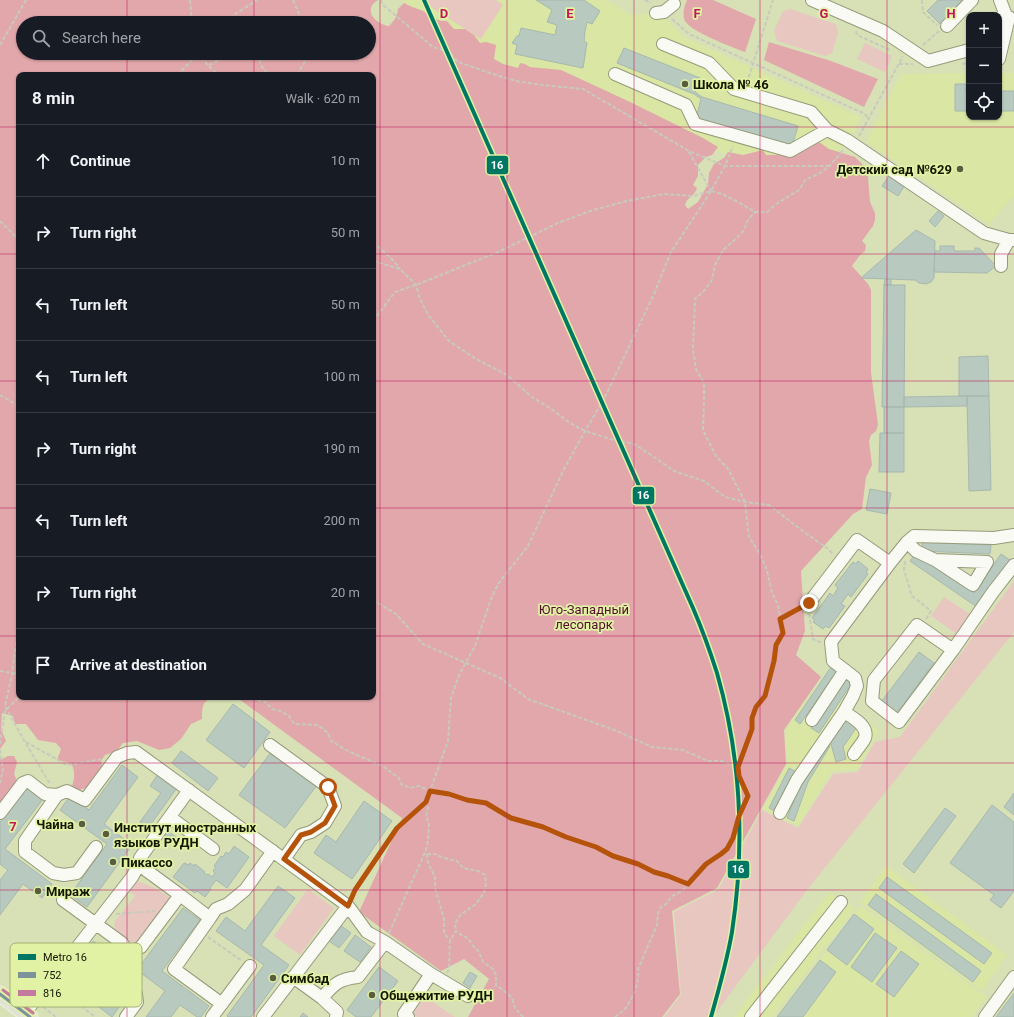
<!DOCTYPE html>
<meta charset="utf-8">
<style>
body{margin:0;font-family:Roboto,sans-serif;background:#20242c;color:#f1f3f6}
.controls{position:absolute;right:12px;top:12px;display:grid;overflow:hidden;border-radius:8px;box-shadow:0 1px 3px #0004}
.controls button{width:36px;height:36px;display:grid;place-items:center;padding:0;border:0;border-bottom:1px solid #363941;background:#171b24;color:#f1f3f6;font:20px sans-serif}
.stop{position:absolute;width:12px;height:12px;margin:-9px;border:3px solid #b45309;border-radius:50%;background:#fff}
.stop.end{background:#b45309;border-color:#fff;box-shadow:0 1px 4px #0008}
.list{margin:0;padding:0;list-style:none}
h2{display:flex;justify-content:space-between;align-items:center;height:52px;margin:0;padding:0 16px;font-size:17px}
h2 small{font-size:13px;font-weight:400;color:#9ea1a6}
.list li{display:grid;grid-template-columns:26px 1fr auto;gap:12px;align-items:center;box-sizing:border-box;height:72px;padding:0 16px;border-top:1px solid #363941}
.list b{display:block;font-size:15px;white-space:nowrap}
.list em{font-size:13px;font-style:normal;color:#9ea1a6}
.icon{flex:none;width:22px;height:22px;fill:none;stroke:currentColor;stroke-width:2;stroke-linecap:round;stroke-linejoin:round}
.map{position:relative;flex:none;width:1014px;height:1017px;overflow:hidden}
.search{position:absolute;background:#171b24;box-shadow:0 1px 3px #0004;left:16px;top:16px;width:360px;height:44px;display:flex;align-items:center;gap:10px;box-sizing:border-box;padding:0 14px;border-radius:22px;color:#9ea1a6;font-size:15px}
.panel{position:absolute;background:#171b24;box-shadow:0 1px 3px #0004;left:16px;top:72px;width:360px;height:628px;border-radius:8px}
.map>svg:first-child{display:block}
.built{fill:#d9e6a4}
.green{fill:#e8c7c0}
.forest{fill:#e1a7ab;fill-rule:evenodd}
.building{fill:#b8c9bf;stroke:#a7b8ae}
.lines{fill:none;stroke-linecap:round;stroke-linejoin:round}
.minor-casing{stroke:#959b7a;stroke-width:14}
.major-casing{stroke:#edf1de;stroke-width:17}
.path{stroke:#c8cabe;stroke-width:2;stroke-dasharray:4 2;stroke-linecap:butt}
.minor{stroke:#f9faf4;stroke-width:12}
.major{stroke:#e0e3d2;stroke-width:15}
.bus-1-casing{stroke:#e2f2a5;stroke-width:6}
.bus-2-casing{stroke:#e2f2a5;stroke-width:6}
.bus-1{stroke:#7c9399;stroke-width:3}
.bus-2{stroke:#c4799e;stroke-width:3}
.metro-1-casing{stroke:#e2f2a5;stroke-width:7}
.metro-1{stroke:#007763;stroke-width:4}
.route{stroke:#b45309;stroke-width:5}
.grid{fill:none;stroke:#c2185b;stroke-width:1;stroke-opacity:0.55}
.poi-dot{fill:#585d40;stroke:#e2f2a5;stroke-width:1.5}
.labels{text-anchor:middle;stroke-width:3.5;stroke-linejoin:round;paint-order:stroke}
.poi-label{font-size:13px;font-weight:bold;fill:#131700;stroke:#e2f2a5;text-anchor:start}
.park-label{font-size:13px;fill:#540d2e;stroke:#e2f2a5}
.key{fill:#e2f2a5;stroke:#a4b073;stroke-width:1}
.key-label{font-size:11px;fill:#131700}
.grid-label{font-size:13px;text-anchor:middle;font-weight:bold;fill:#c2185b;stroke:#e2f2a5;stroke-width:3.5;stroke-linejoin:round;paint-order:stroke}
.line-badge{stroke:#e2f2a5;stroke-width:1.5}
.badge-label{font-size:11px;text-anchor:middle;font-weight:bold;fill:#fff}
</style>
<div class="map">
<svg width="1014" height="1017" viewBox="0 0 1014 1017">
<rect width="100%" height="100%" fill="#d8e0b6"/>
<path class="built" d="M 402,0 L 607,0 L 631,15 L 656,13 L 666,18 L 682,36 L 861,117 L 855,131 L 847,140 L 831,162 L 737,158 L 479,58 Z
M 969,73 L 969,117 L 999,117 L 999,73 L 1014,73 L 1014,196 L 989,224 L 866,142 L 901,74 Z
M 832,665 L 853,683 L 850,708 L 860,715 L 879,731 L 857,770 L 832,771 L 798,826 L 763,809 L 787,764 L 785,730 Z
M 886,866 L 1007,955 L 982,991 L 860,902 Z
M 829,892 L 837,897 L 745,1017 L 734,1017 Z
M 847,903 L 855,909 L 772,1017 L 759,1017 Z
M 861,906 L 987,997 L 972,1017 L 775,1017 Z"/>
<path class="green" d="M 420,0 L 496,0 L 503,5 L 481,39 Z
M 790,9 L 836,24 L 838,33 L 832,53 L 825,56 L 777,41 L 774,31 L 783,11 Z
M 865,43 L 892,56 L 885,72 L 857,59 Z
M 1014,581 L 1014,632 L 807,890 L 713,1017 L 664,1017 L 681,995 L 674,912 L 718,890 L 762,810 L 798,828 L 833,774 L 858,772 L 875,742 L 900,737 Z
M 944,597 L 973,616 L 960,636 L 931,616 Z
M 134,881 C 151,884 159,890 173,900 L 135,947 L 114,933 L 115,921 L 135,896 L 125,888 Z
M 308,889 L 334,908 L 300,955 L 274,936 Z
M 425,997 L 455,1017 L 417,1017 L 413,1014 Z"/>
<path class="forest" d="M 0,0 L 378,0 C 376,1 374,3 373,4 C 365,15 380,25 389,26 C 394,21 397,17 398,9 L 404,3 C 409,6 415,8 421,10 C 430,14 436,22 447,21 L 454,29 L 465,29 L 474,35 L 480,43 L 486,42 L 496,45 L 494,59 L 503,64 L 518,68 L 520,63 L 525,64 L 530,67 L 561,70 L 628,101 L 703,138 L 718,147 L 712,155 L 706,157 L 698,165 L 698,176 L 693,185 L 697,188 C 694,197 688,196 685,205 L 688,209 L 698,202 L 708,184 L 709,173 L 714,164 L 724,158 L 728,152 L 743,155 L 763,150 L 766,155 L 776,155 L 791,142 L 812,137 L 829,149 L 855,157 L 864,166 L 868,177 L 870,202 L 875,213 L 875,220 L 873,226 L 862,241 L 866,245 L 865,251 L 860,255 L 852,266 L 868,284 L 871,290 L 871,372 L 878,425 L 876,431 L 871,435 L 869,441 L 872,465 L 866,477 L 862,509 L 853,514 L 801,571 L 805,631 L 796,655 L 821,677 L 784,730 L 786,764 L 717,888 L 672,911 L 680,994 L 662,1017 L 468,1017 L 489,979 L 464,959 L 441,971 L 359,912 L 402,818 L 236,697 L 373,697 L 373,75 L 19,75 L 19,240 L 17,242 L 19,250 L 19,697 L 225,697 L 224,699 C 205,698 202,700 202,719 L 191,724 L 181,739 L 170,748 L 159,750 L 137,741 L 123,743 L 117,751 L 105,755 L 101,761 L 103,769 L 89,787 L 76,791 L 72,786 C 75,778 75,770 71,763 L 57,760 L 61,749 L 56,743 L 38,740 L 26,724 L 15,724 L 13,716 L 2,713 L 1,729 L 6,741 L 0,749 ZM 23,23 L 369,23 L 369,53 L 23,53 Z
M 687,0 L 713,0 L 756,19 L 745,52 C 732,47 691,32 685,21 C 682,14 684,7 687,0 Z
M 769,42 L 831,61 L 878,79 L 864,107 L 764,60 Z
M 8,756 L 14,756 L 17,762 L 14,774 L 17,781 L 0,803 L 0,757 L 2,759 Z"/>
<path class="building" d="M 536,0 L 584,0 L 600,11 L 592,24 L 587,22 L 585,31 L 584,41 L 587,43 L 583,68 L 515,54 L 517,45 L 512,43 L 517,36 L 519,36 L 521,28 L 555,35 L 557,25 L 547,22 L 552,10 Z
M 938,0 L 964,0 L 940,24 L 927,11 Z
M 624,48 L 700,78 L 695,92 L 702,97 L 798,126 L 792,146 L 696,118 L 701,99 L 694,94 L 617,63 Z
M 955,84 L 966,84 L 966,92 L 969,92 L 969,111 L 955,111 Z
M 999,91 L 1014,91 L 1014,111 L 999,111 Z
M 890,175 L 905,185 L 898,196 L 882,186 Z
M 938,211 L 944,216 L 935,227 L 929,221 Z
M 916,230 L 935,241 L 934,278 L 931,282 L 926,284 L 919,283 L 915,280 L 861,278 Z
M 940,246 L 954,246 L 954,251 L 975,251 L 975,248 L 979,248 L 996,266 L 987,273 L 934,272 L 935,251 L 940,251 Z
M 885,279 L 891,279 L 891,285 L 884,285 Z
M 884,285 L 905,285 L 904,407 L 882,407 Z
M 988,356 L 989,396 L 959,396 L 959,357 Z
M 959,396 L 967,396 L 967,406 L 904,407 L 904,397 Z
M 967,396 L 989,396 L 991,490 L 969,491 Z
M 884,407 L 904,407 L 904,433 L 884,433 Z
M 880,433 L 904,433 L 904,472 L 879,472 Z
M 870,489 L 891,493 L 887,514 L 866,510 Z
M 922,542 L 991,545 L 990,554 L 922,551 Z
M 916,553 L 974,593 L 1001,554 L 1010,560 L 977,607 L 910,561 Z
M 858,561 L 868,569 L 866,572 L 868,574 L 851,597 L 848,594 L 841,604 L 845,606 L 829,628 L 826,626 L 823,629 L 813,622 L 815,620 L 812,618 L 830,593 L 833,596 L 838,588 L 835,585 L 853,562 L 856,564 Z
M 919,652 L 934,663 L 896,714 L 881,702 Z
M 831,667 L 837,671 L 800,724 L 795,720 Z
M 844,677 L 852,683 L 819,733 L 811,728 Z
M 233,704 L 270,732 L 244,768 L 206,740 Z
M 844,714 L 859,724 L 843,747 L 846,759 L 836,762 L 831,744 L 826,741 Z
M 826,742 L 830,746 L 808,782 L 794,821 L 787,818 L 802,780 Z
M 181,751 L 218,778 L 208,791 L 172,763 Z
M 271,752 L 317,785 L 285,828 L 239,795 Z
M 122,765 L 138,777 L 104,824 L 132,845 L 87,907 L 70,895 L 107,844 L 60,810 L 70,796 L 89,810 Z
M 789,768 L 798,773 L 778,813 L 769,808 Z
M 158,774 L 177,788 L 148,828 L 140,822 L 161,793 L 150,786 Z
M 26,786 L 43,799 L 5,849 L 52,884 L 42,898 L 23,884 L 0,915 L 0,880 L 8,870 L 0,864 L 0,822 Z
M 1014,793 L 1014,815 L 1004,807 Z
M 364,801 L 392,821 L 352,879 L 314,853 L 326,835 L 336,842 Z
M 992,805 L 1014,822 L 1014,891 L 1001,908 L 990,900 L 994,895 L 950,863 Z
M 945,808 L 956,816 L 914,873 L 903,864 Z
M 167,831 L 176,837 L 170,844 L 162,838 Z
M 234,846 L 249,857 L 227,888 L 216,880 L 210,888 L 211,889 L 205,897 L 197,891 L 195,893 L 173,877 L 184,863 L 189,865 L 190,863 L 194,866 L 195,864 L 205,872 L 204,873 L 207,875 L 208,874 L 212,877 L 215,873 L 213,871 L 216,867 L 214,866 L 221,856 L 223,857 L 226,852 L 229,854 Z
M 887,877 L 992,953 L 984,964 L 879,888 Z
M 278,886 L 295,898 L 261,945 L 289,965 L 251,1017 L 228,1017 L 227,1016 L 264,965 L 216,931 L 226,917 L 245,931 Z
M 876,894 L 981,971 L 973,982 L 868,905 Z
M 183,908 L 200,920 L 162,971 L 209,1006 L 201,1017 L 197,1017 L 180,1005 L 171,1017 L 146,1017 L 165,991 L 137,970 Z
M 854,914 L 874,929 L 847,965 L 827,950 Z
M 340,925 L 351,933 L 339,948 L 329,941 Z
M 875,933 L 897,948 L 872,982 L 851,967 Z
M 355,935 L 371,947 L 360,962 L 344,951 Z
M 93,941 L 108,952 L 105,956 L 107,958 L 104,961 L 106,963 L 98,972 L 97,971 L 95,974 L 96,975 L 93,979 L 97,982 L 99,980 L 103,983 L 104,982 L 114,989 L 113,990 L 117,994 L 115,996 L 123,1002 L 112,1017 L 82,994 L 90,983 L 82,977 L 81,978 L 72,972 L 79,964 L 77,962 Z
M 901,951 L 919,964 L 894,997 L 876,984 Z
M 820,960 L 836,972 L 803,1017 L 777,1017 Z
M 379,967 L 398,981 L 371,1017 L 356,1017 L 347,1010 Z
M 470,972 L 477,976 L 470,988 L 463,983 Z
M 1014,993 L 1014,1017 L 996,1017 Z
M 303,1013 L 308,1017 L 300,1017 Z"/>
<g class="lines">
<g class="minor-casing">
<path id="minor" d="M 812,0 L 883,31 L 928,61 L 969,50
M 656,13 L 664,12 L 674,4
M 999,19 L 1005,13 L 1000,0
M 947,26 L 972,0
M 663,44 L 709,63 L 734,89 L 811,112 L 827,130
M 999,59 L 1009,17
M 615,74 L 686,105 L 695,124 L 790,151 L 827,130 L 847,140 L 984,233 L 1009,240 L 1014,240
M 1001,266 L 1001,254 L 1009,240
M 907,542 L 916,551 L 935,560 L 973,585 L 987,562 L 935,560
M 809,603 L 857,540 L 890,563 L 907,542 L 914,536 L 994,538 L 1014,535
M 953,650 L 917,625 L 874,680 L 872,701 L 899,722 L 953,650 L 993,592 L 1014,565
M 844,712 C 852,717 869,726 865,738 C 862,744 857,749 854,754
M 812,720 L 845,670
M 270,745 L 328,787 L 335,806 L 325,823 L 311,832 L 301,835 L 284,859
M 0,813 L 23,783 L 28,781 L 45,794 L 57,795
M 780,813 L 797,780 L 844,712 L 853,696 L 857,686 L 855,678 L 833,661 L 831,642 L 890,563
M 170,817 L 213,849
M 96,847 L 77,873 L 64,875 L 53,873 L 25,852 L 25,841 L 57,795 L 67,791 L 85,800 L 117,757 L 127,753 L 136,752 L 348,906 L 367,932 L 385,942 L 431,974 L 404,1014 L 408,1017
M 139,865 L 180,895
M 63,900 L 122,943 L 126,950 L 124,961 L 119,968 L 116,976 L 121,982 L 136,994 L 137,1002 L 126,1017
M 210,918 L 216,909 L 228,904 L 245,890 L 273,851
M 126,950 L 135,950 L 141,947 L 180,895 L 210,918 L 174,969 L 222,1004
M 431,974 L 468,996
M 293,977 L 322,998
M 25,1013 L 45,987 L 48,985 L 132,877 L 139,865 L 140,858 L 189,790
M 212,1017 L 250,966
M 263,1017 L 348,906
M 336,1017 L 337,1012 L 322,998 C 334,984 339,979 358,977 L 385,942
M 751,1017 L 841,902
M 985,1017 L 1014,977"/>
</g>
<g class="major-casing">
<path id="major" d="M 0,994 L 30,1017"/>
</g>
<path class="path" d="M 190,0 L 192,23
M 293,0 L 303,23
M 381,0 L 382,4 L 433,47 L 449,52 L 458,62 L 496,75 L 516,81 L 542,85 L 583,89 L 689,151 L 725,166 L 829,166
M 645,0 L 651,3
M 922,0 L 923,12 L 937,25
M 672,19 L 689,34 L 865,114 L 869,120
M 226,23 C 233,14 247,7 257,0
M 856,31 L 857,35 L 890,50 L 891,49
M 0,45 L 26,0
M 923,45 L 939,31
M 197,53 L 198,55 L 218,75
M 250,53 L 259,58 L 262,67 L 269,75
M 899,64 L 913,64
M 962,64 L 969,63
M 209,65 L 234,53
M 177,75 L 199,53
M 297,75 L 308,56 L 308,53
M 747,83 L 773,0
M 859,136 L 903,56
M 689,152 L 711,191
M 0,221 L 16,237 L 19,239
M 373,242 L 393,260 L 400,269
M 373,261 L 400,269 L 416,285 L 420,299 L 429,316 L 449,341 L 476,359 L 507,375 L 532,397 L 550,408 L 570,423 L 585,431 L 610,439 L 634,444 L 651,455 L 674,471 L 704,481 L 725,497 L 745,502 L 769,505 L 804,532 L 827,548 L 834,555
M 373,321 L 395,292 L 416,285 L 498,252 L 558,223 L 593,210 L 627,201 L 664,194 L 693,196 L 711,191 L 722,194 L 738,202 L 755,212 L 767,212 L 776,204 L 799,190 L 806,179 C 825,173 831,165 843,150
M 0,395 L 19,406
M 905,561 L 904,570 L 912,596 L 931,611 L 926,619
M 373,600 L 396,614 L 423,644 L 500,678 L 528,699 L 617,731 L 652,747 L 683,750 L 708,761 L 721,761 L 738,767
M 19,606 L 17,637 L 12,674 L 5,706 L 25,742 L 50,784
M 809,614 L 813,639 L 822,643
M 780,619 L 801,607
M 0,671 L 19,674
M 252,697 L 260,701 L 266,702 L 272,709 L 280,711 L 289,716 L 294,724 L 318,725 L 328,733 L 331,741 L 348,751 L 384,767 L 399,778 L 401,784 L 410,788 L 419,786 L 430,791 L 449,794 L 467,800 L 486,803 L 511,817 L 543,827 L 566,837 L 596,847 L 613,856 L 638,864 L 654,871 L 668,876 L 688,884
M 26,742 L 67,765 L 103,759
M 0,744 L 5,711 L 19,697
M 0,750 L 3,770 L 0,783
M 427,854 L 435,854 L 444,858 L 457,861 L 463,868 L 478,871 L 485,875 L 486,883 L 484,893 L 476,904 L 460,915 L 455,924 L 456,931
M 427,854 L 428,863 L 435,877 L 435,888 L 444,919 L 444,933 L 450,940
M 352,896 L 355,890 L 397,828 L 426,802
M 116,914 L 155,911
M 389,933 L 426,850 L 428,841 L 429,823 L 426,816 L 428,808 L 426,802 L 448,741 L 451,698 L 459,675 L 475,646 L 491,599 L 498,584 L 528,546 L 564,469 L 585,431 L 604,399 L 654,294 L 671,252 L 708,196 L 725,166 L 733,146
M 208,937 L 242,961
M 447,973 L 449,969 L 450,940 L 456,931 L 463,936 L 468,938 L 473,946 L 479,952 L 483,962 L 493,969 L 496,975 L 496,986 L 502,989 L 512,998 L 515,1008 L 521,1015 L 524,1017
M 58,987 L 95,1017
M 43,1007 L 56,1017
M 615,1017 C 617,1015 620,1013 623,1011 C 632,1002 640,981 638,969 L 657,925 L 658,913 L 661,907 L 666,904 L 672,896 L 682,891 L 706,864 L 721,854 L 727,849 L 733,839 L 739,816 L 748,796 L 739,776 L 738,767 L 753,729 L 752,718 L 756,707 L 765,696 L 774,661 L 776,645 L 783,633 L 778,605 L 772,593 L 767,570 L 760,554 L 749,537 L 745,502 L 728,469 L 716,456 L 703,430 L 704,397 L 704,383 L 696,369 L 693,350 L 695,299 L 703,292 L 712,280 L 715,265 L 723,250 L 738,237 L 744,230 L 748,220 L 755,212"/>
<use href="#minor" class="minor"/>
<use href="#major" class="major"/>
<g class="bus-1-casing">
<path id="bus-1" d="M 0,994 L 30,1017"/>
</g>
<g class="bus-2-casing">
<path id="bus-2" d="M 3,990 L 33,1013"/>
</g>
<use href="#bus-1" class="bus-1"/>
<use href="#bus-2" class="bus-2"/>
<g class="metro-1-casing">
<path id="metro-1" d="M 424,0 L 693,608 C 702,629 710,651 717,673 C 741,757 745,846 732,932 C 727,961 719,989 711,1017"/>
</g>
<use href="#metro-1" class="metro-1"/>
</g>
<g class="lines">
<path class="route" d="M 328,787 L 335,806 L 325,823 L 311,832 L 301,835 L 284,859 L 348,906 L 355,890 L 397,828 L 426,802 L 430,791 L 449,794 L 467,800 L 486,803 L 511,818 L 543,827 L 566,837 L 596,847 L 613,856 L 638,864 L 654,872 L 668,876 L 688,884 L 706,864 L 721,854 L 727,849 L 733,838 L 739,816 L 748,796 L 739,776 L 738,767 L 752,729 L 752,718 L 756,707 L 765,696 L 774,661 L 776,645 L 783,633 L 780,619 L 809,603"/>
</g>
<path class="grid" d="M 127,0 L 127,23M 254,0 L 254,23M 380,0 L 380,1017M 507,0 L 507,1017M 634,0 L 634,1017M 760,0 L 760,1017M 887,0 L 887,1017M 127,53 L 127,75M 254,53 L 254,75M 0,127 L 19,127M 373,127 L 1014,127M 0,254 L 19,254M 373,254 L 1014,254M 0,381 L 19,381M 373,381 L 1014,381M 0,508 L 19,508M 373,508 L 1014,508M 0,636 L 19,636M 373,636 L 1014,636M 127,697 L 127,1017M 254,697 L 254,1017M 0,763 L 1014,763M 0,890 L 1014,890"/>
<g class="poi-dot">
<circle cx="685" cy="84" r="4"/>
<circle cx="960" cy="169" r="4"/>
<circle cx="82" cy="824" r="4"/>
<circle cx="106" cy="834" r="4"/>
<circle cx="113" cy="862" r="4"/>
<circle cx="38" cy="891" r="4"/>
<circle cx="273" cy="978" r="4"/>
<circle cx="372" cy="995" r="4"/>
</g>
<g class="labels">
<g class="poi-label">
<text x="693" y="89">Школа № 46</text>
<text x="952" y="174" text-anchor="end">Детский сад №629</text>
<text x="74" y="829" text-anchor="end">Чайна</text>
<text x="114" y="832">Институт иностранных<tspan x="114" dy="15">языков РУДН</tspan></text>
<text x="121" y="867">Пикассо</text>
<text x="46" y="896">Мираж</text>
<text x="281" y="983">Симбад</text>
<text x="380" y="1000">Общежитие РУДН</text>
</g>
<g class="park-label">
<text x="584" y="614">Юго-Западный<tspan x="584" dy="15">лесопарк</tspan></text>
</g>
</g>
<rect x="10" y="943" width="132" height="64" rx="6" class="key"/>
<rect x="18" y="954" width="18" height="6" fill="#007763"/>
<rect x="18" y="972" width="18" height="6" fill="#7c9399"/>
<rect x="18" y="990" width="18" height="6" fill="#c4799e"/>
<g class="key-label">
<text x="43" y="961">Metro 16</text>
<text x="43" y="979">752</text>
<text x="43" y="997">816</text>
</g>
<g class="grid-label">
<text x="444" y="18">D</text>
<text x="570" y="18">E</text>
<text x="697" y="18">F</text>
<text x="824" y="18">G</text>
<text x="951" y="18">H</text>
<text x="13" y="831">7</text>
</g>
<g class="line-badge">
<rect x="486" y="155" width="23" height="20" rx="4" fill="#007763"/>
<rect x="632" y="486" width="23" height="19" rx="4" fill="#007763"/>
<rect x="727" y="860" width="23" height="19" rx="4" fill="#007763"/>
</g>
<g class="badge-label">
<text x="497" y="169">16</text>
<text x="643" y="499">16</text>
<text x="738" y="873">16</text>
</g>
</svg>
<div class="controls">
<button>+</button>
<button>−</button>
<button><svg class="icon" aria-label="locate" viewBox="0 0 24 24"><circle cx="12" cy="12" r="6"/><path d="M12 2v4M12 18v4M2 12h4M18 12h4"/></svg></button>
</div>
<div class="stop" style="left:328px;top:787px"></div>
<div class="stop end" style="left:809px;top:603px"></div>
<div class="search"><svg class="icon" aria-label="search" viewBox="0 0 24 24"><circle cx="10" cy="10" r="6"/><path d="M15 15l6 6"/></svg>Search here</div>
<section class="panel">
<h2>8 min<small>Walk · 620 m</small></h2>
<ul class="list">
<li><svg class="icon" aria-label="ahead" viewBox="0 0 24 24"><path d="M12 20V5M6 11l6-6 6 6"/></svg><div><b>Continue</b></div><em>10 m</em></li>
<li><svg class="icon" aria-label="right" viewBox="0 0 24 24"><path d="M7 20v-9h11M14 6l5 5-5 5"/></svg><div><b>Turn right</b></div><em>50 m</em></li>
<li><svg class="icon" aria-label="left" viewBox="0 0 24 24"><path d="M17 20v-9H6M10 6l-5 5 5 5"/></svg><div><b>Turn left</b></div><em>50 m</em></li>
<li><svg class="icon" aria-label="left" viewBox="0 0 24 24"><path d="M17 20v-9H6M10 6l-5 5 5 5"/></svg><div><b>Turn left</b></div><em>100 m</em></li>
<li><svg class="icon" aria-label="right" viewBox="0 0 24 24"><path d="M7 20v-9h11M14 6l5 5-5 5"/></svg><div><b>Turn right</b></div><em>190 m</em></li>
<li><svg class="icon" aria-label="left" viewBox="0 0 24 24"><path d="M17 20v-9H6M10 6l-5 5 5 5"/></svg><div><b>Turn left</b></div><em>200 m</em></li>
<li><svg class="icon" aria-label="right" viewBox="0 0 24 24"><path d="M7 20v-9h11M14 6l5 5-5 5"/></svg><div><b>Turn right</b></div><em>20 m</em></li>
<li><svg class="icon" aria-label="arrive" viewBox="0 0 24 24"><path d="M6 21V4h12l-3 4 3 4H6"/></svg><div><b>Arrive at destination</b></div></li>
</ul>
</section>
</div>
